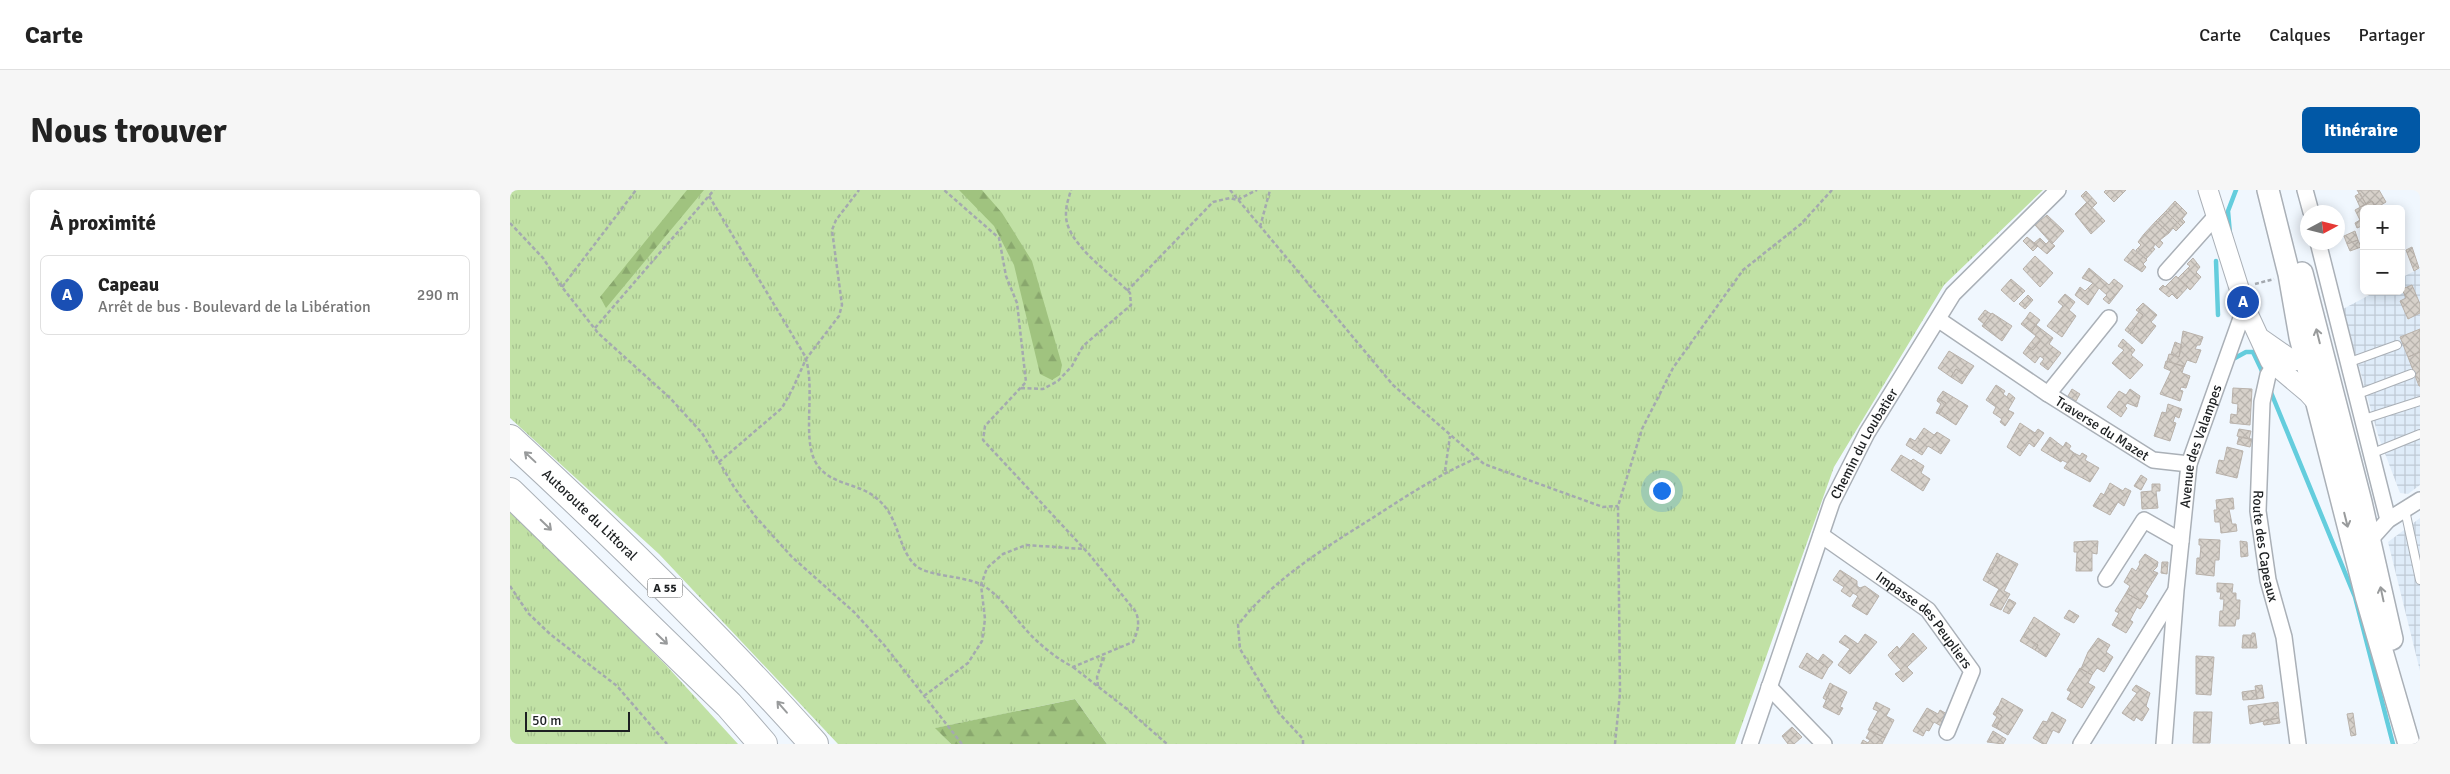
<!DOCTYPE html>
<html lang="fr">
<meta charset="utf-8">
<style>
body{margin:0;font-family:Signika,sans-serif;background:#f6f6f6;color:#222}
.controls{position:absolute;right:15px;top:15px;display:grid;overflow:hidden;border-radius:8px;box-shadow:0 2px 12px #0003}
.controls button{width:45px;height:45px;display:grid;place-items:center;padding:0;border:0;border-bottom:1px solid #e0e0e0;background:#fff;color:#222;font:25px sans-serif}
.compass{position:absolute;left:1790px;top:15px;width:45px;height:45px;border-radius:50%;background:#fff;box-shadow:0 2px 12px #0003;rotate:83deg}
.scale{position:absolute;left:15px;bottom:12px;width:105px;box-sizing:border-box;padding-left:5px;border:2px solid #1d2022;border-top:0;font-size:14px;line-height:18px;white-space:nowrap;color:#1d2022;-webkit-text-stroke:4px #fff;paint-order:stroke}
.you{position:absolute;left:1151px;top:300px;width:18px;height:18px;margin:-12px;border:4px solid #fff;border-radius:50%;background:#1a73e8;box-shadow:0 0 0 8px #1a73e833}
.badge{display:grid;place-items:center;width:32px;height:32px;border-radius:50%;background:#0158a6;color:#fff;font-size:16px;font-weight:700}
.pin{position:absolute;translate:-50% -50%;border:2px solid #fff;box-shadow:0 1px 5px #0006}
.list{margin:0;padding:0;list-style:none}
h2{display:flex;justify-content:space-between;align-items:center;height:65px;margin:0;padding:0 20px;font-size:21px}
h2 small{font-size:16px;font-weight:400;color:#767676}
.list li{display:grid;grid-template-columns:32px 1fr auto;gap:15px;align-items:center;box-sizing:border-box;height:80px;margin:0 10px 10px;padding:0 10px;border:1px solid #e0e0e0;border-radius:8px}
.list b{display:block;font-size:19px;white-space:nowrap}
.list p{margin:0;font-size:16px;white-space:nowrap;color:#767676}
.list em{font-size:16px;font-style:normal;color:#767676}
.map{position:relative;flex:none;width:1910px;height:554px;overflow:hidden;border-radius:8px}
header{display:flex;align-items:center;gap:30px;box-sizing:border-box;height:70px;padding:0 25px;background:#fff;border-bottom:1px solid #e0e0e0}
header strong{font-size:24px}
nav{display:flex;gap:28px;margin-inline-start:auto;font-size:18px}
.intro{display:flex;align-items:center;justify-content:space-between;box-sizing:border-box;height:120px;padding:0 30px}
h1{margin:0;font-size:35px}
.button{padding:12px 22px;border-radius:8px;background:#0158a6;color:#fff;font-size:18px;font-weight:700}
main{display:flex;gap:30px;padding:0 30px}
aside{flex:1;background:#fff;border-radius:8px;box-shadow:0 2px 12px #0003}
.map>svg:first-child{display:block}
.industrial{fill:url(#industrial-grid)}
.grass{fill:url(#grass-tufts)}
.forest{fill:url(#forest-firs)}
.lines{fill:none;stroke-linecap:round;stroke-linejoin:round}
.stream{stroke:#64cddd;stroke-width:4.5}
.building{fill:url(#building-cross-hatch);stroke:#b9b2ab}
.service-casing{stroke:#aab0b7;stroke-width:10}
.minor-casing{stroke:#aab0b7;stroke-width:18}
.tertiary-casing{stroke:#aab0b7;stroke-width:21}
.secondary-casing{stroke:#aab0b7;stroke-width:24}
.motorway-casing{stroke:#aab0b7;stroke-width:30}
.path{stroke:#a4a9af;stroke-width:2.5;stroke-dasharray:4 2.5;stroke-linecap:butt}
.service{stroke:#fff;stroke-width:8}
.minor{stroke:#fff;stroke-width:15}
.tertiary{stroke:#fff;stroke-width:19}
.secondary{stroke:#fff;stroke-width:21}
.motorway{stroke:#fff;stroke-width:28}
.oneway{stroke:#999b9c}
.labels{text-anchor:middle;stroke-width:4;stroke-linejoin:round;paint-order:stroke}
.shield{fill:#fff;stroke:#616364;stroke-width:1}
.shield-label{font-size:12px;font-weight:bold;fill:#1d2022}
.street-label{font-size:14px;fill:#1d2022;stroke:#fff}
</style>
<header>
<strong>Carte</strong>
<nav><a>Carte</a><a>Calques</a><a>Partager</a></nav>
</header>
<div class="intro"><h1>Nous trouver</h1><a class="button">Itinéraire</a></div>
<main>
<aside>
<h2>À proximité<small></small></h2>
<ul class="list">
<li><span class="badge" style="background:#1a4fb4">A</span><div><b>Capeau</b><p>Arrêt de bus · Boulevard de la Libération</p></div><em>290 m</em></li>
</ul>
</aside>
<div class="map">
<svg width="1910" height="554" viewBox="0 0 1910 554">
<defs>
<pattern id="industrial-grid" width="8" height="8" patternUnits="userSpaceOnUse" patternTransform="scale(1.25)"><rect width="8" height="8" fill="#dfecf9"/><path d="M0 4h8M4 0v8" fill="none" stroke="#bfcad5"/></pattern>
<pattern id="grass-tufts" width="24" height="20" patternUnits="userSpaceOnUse" patternTransform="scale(1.25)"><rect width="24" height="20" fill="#c1e1a5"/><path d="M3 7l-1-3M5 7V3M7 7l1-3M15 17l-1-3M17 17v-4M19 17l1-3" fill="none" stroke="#a5c18e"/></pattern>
<pattern id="forest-firs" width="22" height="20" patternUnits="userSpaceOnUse" patternTransform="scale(1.25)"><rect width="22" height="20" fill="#a0c37f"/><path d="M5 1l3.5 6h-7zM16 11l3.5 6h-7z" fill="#89a76d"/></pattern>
<pattern id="building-cross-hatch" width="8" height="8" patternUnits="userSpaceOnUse" patternTransform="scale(1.25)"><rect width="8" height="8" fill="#d7d1ca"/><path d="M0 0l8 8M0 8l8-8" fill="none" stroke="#b8b3ad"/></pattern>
</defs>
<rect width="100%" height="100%" fill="#f0f7fe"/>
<path class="industrial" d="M 1910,78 L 1910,295 L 1898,304 L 1890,303 L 1868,245 L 1833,119 L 1867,101 L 1891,101 L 1891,88 Z
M 1910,328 L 1910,481 L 1878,352 Z"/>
<path class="grass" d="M 0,0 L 1533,0 L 1434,95 L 1324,277 L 1225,554 L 597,554 L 565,509 L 426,538 L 441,554 L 328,554 L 149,364 L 0,228 Z
M 0,321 L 155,474 L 228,554 L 0,554 Z"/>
<path class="forest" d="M 177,0 L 194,0 L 96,118 L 90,107 Z
M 449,0 L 472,0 L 492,23 L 522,71 L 552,175 L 550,185 L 542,190 L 530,184 L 504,75 L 484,36 Z
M 565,509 L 597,554 L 441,554 L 425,538 Z"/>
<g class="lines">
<path class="stream" d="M 1720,44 L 1718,21 L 1726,0
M 1706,71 L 1708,125
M 1725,168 L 1736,162 L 1743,162 L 1752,181
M 1760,200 L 1845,407 L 1883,554"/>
</g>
<path class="building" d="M 1596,0 L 1616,0 L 1604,12 L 1594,2 Z
M 1847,0 L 1869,0 L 1876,12 L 1866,18 L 1862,11 L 1856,14 Z
M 1576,1 L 1587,13 L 1582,18 L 1571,6 Z
M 1850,3 L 1856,14 L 1850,17 L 1845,6 Z
M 1665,11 L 1677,23 L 1672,29 L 1675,32 L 1671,36 L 1656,21 Z
M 1862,11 L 1867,19 L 1854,19 L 1854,35 L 1847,38 L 1845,33 L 1850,30 L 1845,20 Z
M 1577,12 L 1595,31 L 1581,44 L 1565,24 Z
M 1656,21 L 1671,36 L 1666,41 L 1663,38 L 1659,43 L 1646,31 Z
M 1537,25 L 1554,41 L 1542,54 L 1525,35 Z
M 1646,31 L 1659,43 L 1650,50 L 1653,53 L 1649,58 L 1634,44 Z
M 1845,41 L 1848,50 L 1837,54 L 1834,46 Z
M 1634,44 L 1645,54 L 1643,58 L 1645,59 L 1636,69 L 1626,60 L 1631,55 L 1628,52 Z
M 1517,47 L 1528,56 L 1523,61 L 1513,51 Z
M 1530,48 L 1536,54 L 1539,51 L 1545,56 L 1537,64 L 1524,53 Z
M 1848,50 L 1851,57 L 1840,61 L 1837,54 Z
M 1902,57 L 1909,78 L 1904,81 L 1896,60 Z
M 1623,59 L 1637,70 L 1633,74 L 1636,77 L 1632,82 L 1614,70 Z
M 1525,66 L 1543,83 L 1530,97 L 1513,79 Z
M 1683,68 L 1690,77 L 1686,82 L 1691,87 L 1680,100 L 1668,88 L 1680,76 L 1677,74 Z
M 1579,78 L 1599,95 L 1604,89 L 1613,96 L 1599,114 L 1593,109 L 1597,105 L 1589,98 L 1578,115 L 1565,105 L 1570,97 L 1575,101 L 1583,93 L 1572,88 Z
M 1666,86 L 1678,97 L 1667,109 L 1662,104 L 1659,107 L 1649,99 L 1653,95 L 1655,97 Z
M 1501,89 L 1515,101 L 1504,112 L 1491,100 Z
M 1902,95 L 1910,114 L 1910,123 L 1898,129 L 1890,111 L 1896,108 L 1892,99 Z
M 1555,104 L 1565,112 L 1559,120 L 1566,126 L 1552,147 L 1537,136 L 1553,116 L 1548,112 Z
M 1518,105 L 1523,110 L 1515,119 L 1509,114 Z
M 1633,113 L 1647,125 L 1641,132 L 1646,136 L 1632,154 L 1620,144 L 1633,125 L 1626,120 Z
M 1475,120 L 1481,124 L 1474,134 L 1468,129 Z
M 1520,122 L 1530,130 L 1526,135 L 1516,128 Z
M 1629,122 L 1633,125 L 1620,144 L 1615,140 Z
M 1482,123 L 1502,136 L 1492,151 L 1472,136 Z
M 1516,128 L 1526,135 L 1521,142 L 1511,134 Z
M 1526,135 L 1543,148 L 1539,154 L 1551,163 L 1538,180 L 1530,174 L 1534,169 L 1530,166 L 1525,173 L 1513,163 L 1518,156 L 1523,160 L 1531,150 L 1521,142 Z
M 1910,139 L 1910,162 L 1898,167 L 1890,147 Z
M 1673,141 L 1693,147 L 1690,155 L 1687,155 L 1685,159 L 1691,160 L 1686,173 L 1677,170 L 1674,177 L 1657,171 L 1659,164 L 1669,167 Z
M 1526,146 L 1531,150 L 1523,160 L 1518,156 Z
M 1613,149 L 1625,160 L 1621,165 L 1633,175 L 1620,189 L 1602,173 L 1614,160 L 1608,156 Z
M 1665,152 L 1672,155 L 1669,167 L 1661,164 Z
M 1439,161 L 1464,176 L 1457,186 L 1446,179 L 1441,187 L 1428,178 Z
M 1910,162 L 1910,196 L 1909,196 L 1898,167 Z
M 1656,171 L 1674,176 L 1672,183 L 1680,186 L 1676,198 L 1671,197 L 1670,200 L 1673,201 L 1670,211 L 1650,204 L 1661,181 L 1654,178 Z
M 1446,179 L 1457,186 L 1452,194 L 1441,187 Z
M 1486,195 L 1495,201 L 1493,204 L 1497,207 L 1499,203 L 1505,208 L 1498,220 L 1504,223 L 1495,236 L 1490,232 L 1492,229 L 1483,223 L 1486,217 L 1476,210 Z
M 1723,198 L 1742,199 L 1740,235 L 1720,233 L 1721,224 L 1727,225 L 1728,214 L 1722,213 Z
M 1562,199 L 1570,204 L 1566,211 L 1558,206 Z
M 1620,199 L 1630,206 L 1627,217 L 1617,213 L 1615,216 L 1617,218 L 1611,227 L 1597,217 L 1609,201 L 1616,205 Z
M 1433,201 L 1458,216 L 1446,235 L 1429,224 L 1436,213 L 1428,208 Z
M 1428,208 L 1436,213 L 1429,224 L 1426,223 L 1431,214 L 1427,211 Z
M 1658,214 L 1672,219 L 1669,228 L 1665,226 L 1663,232 L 1666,233 L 1660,251 L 1644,246 L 1652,222 L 1656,223 Z
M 1510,233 L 1525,243 L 1528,239 L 1534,243 L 1524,257 L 1519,253 L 1510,266 L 1497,257 Z
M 1414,238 L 1424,245 L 1427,242 L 1440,250 L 1431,264 L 1418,256 L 1412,265 L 1396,255 L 1400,248 L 1405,251 Z
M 1729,239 L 1741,241 L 1739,249 L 1727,246 Z
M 1540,247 L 1553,257 L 1556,252 L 1561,256 L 1559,259 L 1564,263 L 1558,273 L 1552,270 L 1551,272 L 1531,260 Z
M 1729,247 L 1742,249 L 1740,257 L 1727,254 Z
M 1717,257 L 1733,261 L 1727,288 L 1706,283 L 1709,270 L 1714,271 Z
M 1564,263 L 1570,266 L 1572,263 L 1577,266 L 1575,270 L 1589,278 L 1580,292 L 1554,278 Z
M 1391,265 L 1401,271 L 1403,269 L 1414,276 L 1411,283 L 1420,289 L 1413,301 L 1381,280 Z
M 1631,285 L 1637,289 L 1631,300 L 1624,296 Z
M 1600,293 L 1613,301 L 1615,298 L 1621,301 L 1614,316 L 1608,312 L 1600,325 L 1583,316 L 1591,303 L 1594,305 Z
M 1642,294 L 1650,294 L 1650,301 L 1646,301 L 1648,318 L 1632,319 L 1631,302 L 1642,301 Z
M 1723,308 L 1724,319 L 1719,319 L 1722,334 L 1726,334 L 1727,341 L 1711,343 L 1710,332 L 1705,332 L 1704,320 L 1707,320 L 1706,310 Z
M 1689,349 L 1710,350 L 1709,370 L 1705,370 L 1704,386 L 1686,384 L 1687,368 L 1690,368 L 1691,355 L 1689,355 Z
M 1580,351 L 1588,351 L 1587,364 L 1582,363 L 1582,381 L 1566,381 L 1567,362 L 1564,362 L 1564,352 Z
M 1730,351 L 1737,352 L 1738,366 L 1731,367 Z
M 1487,363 L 1490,365 L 1480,384 L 1477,382 Z
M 1635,364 L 1648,372 L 1647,377 L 1643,381 L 1648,383 L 1635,404 L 1638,406 L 1634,413 L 1616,403 L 1620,396 L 1614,392 L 1622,378 L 1626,381 L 1630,374 L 1629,372 Z
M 1490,365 L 1508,374 L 1494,401 L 1500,404 L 1491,420 L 1480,415 L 1489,399 L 1473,390 L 1477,382 L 1480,384 Z
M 1652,372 L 1658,372 L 1657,384 L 1651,383 Z
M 1330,380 L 1347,391 L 1347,396 L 1350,398 L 1355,396 L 1369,406 L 1357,425 L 1342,416 L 1348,406 L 1343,403 L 1340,407 L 1331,401 L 1334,397 L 1323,390 Z
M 1707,393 L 1723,394 L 1722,403 L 1726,403 L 1726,410 L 1730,410 L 1729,429 L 1726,429 L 1725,436 L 1709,436 L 1710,421 L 1713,421 L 1714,409 L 1710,409 L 1711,402 L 1707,402 Z
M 1616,403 L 1634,413 L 1630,419 L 1627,417 L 1620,430 L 1623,432 L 1616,443 L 1602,435 L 1609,423 L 1605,421 Z
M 1499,409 L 1506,413 L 1499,424 L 1493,421 Z
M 1559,420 L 1569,426 L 1564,433 L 1554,428 Z
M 1524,427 L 1550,444 L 1536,467 L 1525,460 L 1528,455 L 1513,446 Z
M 1403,443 L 1417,458 L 1397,477 L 1403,483 L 1393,492 L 1385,484 L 1391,480 L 1381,469 Z
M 1742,443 L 1745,443 L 1747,458 L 1740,458 Z
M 1355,444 L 1367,452 L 1340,484 L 1328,475 L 1340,459 L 1329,452 L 1335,445 L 1348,454 Z
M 1733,445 L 1741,445 L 1740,458 L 1732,458 Z
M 1513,446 L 1528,455 L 1525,460 L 1510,451 Z
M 1588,448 L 1600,455 L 1596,462 L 1603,467 L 1594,482 L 1587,478 L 1582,485 L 1571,479 L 1578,462 Z
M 1387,456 L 1390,460 L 1381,469 L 1378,465 Z
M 1297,463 L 1318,478 L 1312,489 L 1289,477 Z
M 1313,464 L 1323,472 L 1318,478 L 1308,471 Z
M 1686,466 L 1704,467 L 1701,505 L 1686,504 Z
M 1570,478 L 1582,485 L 1578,493 L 1585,497 L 1572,518 L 1557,509 L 1561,502 L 1557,500 Z
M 1320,493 L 1323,495 L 1316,510 L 1313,508 Z
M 1323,495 L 1337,502 L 1330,517 L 1333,518 L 1329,525 L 1313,517 Z
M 1626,495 L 1640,503 L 1636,516 L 1639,519 L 1632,531 L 1626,527 L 1624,531 L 1612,523 L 1627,503 L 1622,500 Z
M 1752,495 L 1754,508 L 1747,509 L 1745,496 Z
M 1746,500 L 1747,509 L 1733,510 L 1732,502 Z
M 1492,508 L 1513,520 L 1498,545 L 1486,538 L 1492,526 L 1486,522 Z
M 1366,512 L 1380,519 L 1376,526 L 1384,530 L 1375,548 L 1358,540 L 1368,521 L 1363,519 Z
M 1768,512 L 1769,528 L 1740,534 L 1738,516 Z
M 1488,516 L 1489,517 L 1486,522 L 1492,526 L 1486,538 L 1482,536 L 1487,527 L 1483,524 Z
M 1417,518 L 1428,524 L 1430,520 L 1437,524 L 1431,536 L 1424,532 L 1419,541 L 1416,540 L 1413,546 L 1403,541 Z
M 1542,522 L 1556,530 L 1549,543 L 1543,540 L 1536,554 L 1533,554 L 1523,548 L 1533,531 L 1537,532 Z
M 1684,522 L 1702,522 L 1700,553 L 1683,553 Z
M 1843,523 L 1846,545 L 1841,546 L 1837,524 Z
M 1769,528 L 1770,533 L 1754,535 L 1753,533 L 1755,530 Z
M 1282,537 L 1292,547 L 1284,554 L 1278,554 L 1272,546 Z
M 1360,540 L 1375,548 L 1372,554 L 1351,554 L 1353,550 L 1358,553 L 1360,550 L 1356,548 Z
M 1483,541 L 1496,549 L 1493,554 L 1477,552 Z"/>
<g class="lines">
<g class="service-casing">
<path id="service" d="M 1840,172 L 1887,155
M 1848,204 L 1901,184
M 1854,229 L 1910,211
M 1863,263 L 1910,244
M 1895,320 L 1910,390"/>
</g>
<g class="minor-casing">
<g id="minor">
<path d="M 1795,0 L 1801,22"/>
<path d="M 1808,52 L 1878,330"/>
<path d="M 1656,82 L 1705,27"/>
<path id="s1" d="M 1429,130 L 1538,204 L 1643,270 L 1679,274"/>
<path id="s2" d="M 1764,164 L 1764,175 L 1758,185 L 1752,212 L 1748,321 L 1758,390 L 1774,447 L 1788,554"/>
<path d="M 1538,204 L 1599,128"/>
<path id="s3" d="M 1311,345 L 1418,420 L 1462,481 L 1437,542"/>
<path d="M 1860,350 L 1878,330 L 1910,310"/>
<path d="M 1596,389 L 1634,330 L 1671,351"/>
<path d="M 1259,497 L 1314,554"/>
<path id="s4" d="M 1240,554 L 1322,312 L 1357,243 L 1443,104 L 1548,0"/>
<path d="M 1571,554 L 1665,402"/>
<path id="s5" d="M 1654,554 L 1666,400 L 1679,274 L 1735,117"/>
</g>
</g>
<g class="tertiary-casing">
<path id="tertiary" d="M 1698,0 L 1735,117 L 1760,171 L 1798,203 L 1808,214
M 1749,147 L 1782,170 L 1797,171 L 1807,179"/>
</g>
<g class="secondary-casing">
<path id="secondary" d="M 1758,0 L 1779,84 L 1790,147 L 1856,406 L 1899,554
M 1792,83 L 1851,312 L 1882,449"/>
</g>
<g class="motorway-casing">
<g id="motorway">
<path id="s6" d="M 0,249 C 105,346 209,447 304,554"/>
<path d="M 0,302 L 219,515 L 253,554"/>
</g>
</g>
<path class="path" d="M 720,0 L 883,195 L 974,274 L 1093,317 L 1108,316
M 199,6 L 295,166 C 306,198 292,246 305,271 C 317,295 346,292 365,307 C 391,327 386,356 405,375 C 416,386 453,386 470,394 C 490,404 503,426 518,442 C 531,456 546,468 563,477 L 623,452 C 628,441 630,434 626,422 L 579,364 L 473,250 L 475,236 L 516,192 L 507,113 L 496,86 L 489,48 L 434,0
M 0,33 L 33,68 L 52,97 L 88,143 L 160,208 L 192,243 L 224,297 L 245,326 L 282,367 L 344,422 L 375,456 L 452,554
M 750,37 L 760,0
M 1745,94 L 1764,89
M 52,97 L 126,0
M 617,101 L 703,12 L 720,8 L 727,10 L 747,0
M 85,138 L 204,0
M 511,198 L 533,199 L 548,191 L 562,176 L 573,156 L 621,115 L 620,103 C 602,84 554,53 556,23 C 556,15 559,7 561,0
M 209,272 L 272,218 L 283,198 L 296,169 L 329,126 L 332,115 L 322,40 L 326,30 L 349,0
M 935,281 L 940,246
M 0,396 L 18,423 L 40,444 L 107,496 L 157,554
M 563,477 L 617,519 L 657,554
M 588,496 L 587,487 L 594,466
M 414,506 L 458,473 L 472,451 L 475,429 L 471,395 L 477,378 L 493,364 L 516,355 L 574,359
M 793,554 L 793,549 L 768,522 L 730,459 L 728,435 C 763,389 815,358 864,327 C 898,305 930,284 967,268
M 1105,554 L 1110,503 L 1108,316 L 1132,239 L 1163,178 L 1233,80 L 1291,34 L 1322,0"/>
<use href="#service" class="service"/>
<use href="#minor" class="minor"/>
<use href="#tertiary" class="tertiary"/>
<use href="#secondary" class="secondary"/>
<use href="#motorway" class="motorway"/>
</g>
<defs><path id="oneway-shaft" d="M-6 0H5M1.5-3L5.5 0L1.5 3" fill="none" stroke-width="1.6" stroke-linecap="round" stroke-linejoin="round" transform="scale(1.25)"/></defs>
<g class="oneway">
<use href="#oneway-shaft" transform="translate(1808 146) rotate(-104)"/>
<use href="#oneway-shaft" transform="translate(20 267) rotate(-137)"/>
<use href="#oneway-shaft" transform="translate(1836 330) rotate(76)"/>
<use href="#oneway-shaft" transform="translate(36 335) rotate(44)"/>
<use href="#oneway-shaft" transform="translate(1872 404) rotate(-102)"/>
<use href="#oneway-shaft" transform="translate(152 449) rotate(44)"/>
<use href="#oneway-shaft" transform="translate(272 517) rotate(-131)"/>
</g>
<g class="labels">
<rect class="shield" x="137.5" y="388.5" width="35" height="19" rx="4"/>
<g class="shield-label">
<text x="155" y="402">A 55</text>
</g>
<g class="street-label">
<text dy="5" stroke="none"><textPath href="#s1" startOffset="196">Traverse du Mazet</textPath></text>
<text dy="5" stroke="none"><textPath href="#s4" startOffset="322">Chemin du Loubatier</textPath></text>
<text dy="5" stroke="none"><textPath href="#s5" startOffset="301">Avenue des Valampes</textPath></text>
<text dy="5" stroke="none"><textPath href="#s6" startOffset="110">Autoroute du Littoral</textPath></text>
<text dy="5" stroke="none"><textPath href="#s2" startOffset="195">Route des Capeaux</textPath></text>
<text dy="5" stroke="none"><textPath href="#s3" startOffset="135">Impasse des Peupliers</textPath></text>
</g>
</g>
</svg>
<div class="controls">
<button>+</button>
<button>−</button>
</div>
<svg class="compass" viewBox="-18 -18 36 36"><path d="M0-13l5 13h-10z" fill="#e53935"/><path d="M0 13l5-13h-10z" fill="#767676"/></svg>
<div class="scale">50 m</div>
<div class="you"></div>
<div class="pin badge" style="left:1733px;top:112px;background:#1a4fb4">A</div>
</div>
</main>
